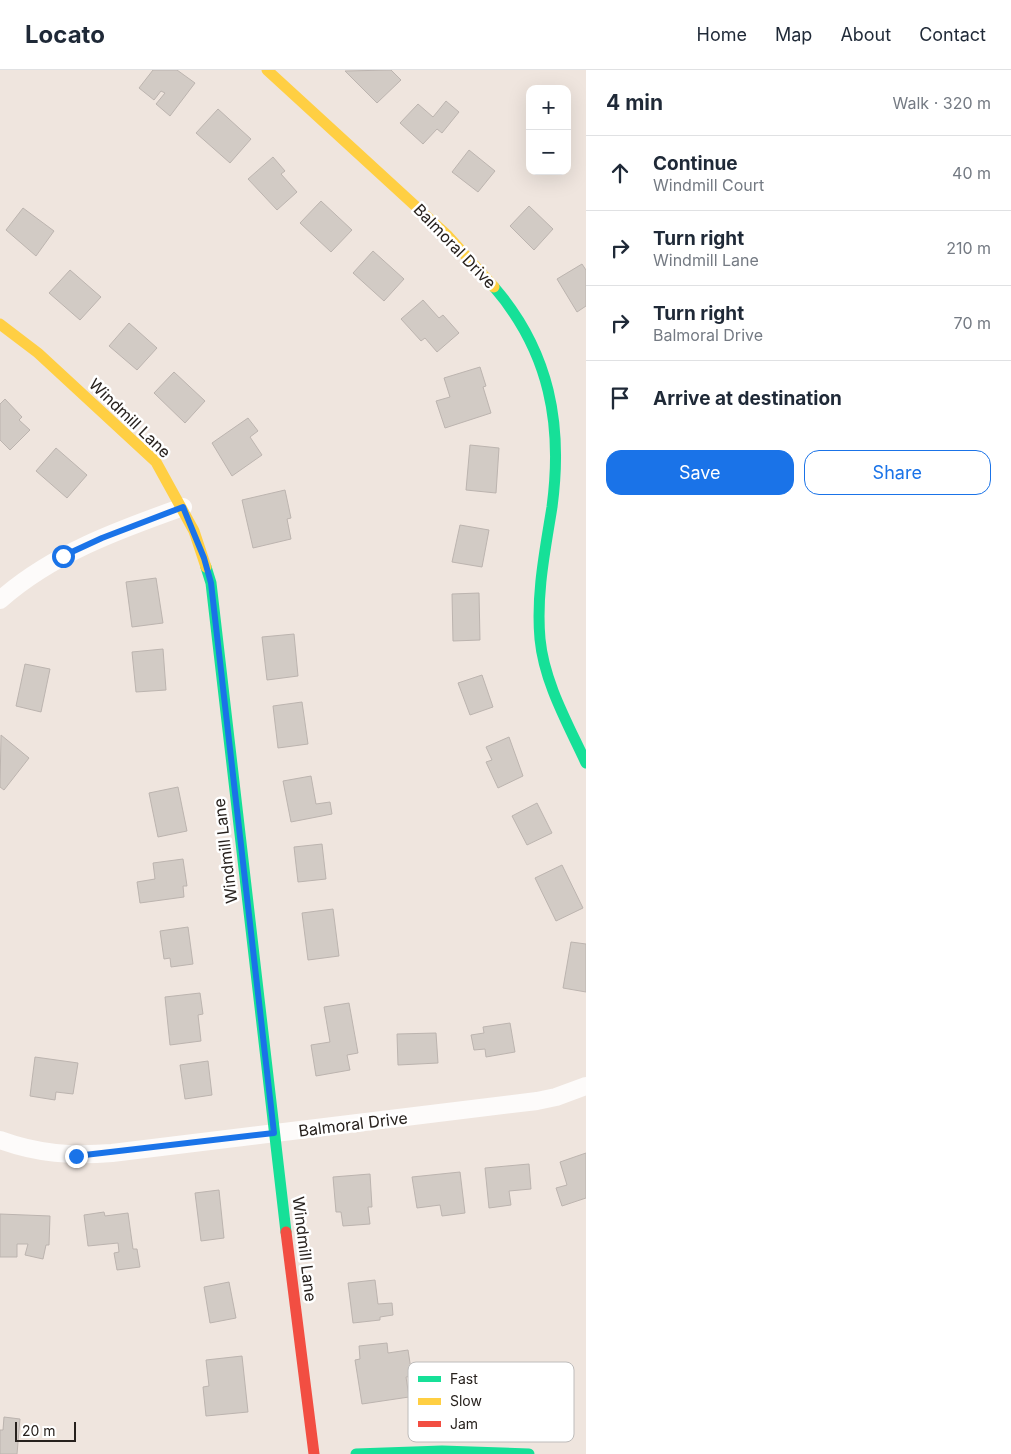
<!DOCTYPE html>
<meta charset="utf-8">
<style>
body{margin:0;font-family:Inter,sans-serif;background:#f2f2f3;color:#1f2937}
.controls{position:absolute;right:15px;top:15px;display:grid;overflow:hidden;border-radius:10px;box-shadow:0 5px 20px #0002}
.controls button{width:45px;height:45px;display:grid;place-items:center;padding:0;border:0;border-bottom:1px solid #e0e1e3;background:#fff;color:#1f2937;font:25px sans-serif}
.scale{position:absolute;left:15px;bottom:12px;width:61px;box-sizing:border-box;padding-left:5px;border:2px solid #27211d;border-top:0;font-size:14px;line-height:18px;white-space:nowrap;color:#27211d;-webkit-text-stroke:4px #fff;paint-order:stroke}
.stop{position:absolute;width:15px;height:15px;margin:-11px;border:4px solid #1a73e8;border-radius:50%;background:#fff}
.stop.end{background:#1a73e8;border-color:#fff;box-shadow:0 1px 5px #0008}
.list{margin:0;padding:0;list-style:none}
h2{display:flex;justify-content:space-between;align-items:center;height:65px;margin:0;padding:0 20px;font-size:21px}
h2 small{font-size:16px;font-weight:400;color:#747a83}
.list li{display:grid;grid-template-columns:32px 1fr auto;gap:15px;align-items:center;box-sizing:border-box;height:75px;padding:0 20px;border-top:1px solid #e0e1e3}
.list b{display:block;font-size:19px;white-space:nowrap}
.list p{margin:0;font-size:16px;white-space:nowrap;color:#747a83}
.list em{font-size:16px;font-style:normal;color:#747a83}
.actions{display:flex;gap:10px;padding:15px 20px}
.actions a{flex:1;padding:11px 0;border:1px solid #1a73e8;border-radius:15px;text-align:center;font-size:18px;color:#1a73e8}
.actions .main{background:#1a73e8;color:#fff}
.icon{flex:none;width:28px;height:28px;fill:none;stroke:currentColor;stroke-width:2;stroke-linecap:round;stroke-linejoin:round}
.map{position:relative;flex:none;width:586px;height:1384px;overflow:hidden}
header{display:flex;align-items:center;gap:30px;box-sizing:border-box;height:70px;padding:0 25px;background:#fff;border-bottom:1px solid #e0e1e3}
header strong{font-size:24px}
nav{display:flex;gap:28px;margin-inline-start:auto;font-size:18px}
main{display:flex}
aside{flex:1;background:#fff}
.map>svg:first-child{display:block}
.building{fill:#d2cbc5;stroke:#bcb4af}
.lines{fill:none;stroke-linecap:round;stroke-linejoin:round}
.street{stroke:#fdfbfa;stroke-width:18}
.fast{stroke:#16e098;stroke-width:11}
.slow{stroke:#ffcf43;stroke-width:11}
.jam{stroke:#f24e42;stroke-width:11}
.route{stroke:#1a73e8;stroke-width:6}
.labels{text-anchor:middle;stroke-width:5;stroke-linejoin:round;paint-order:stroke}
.street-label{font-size:16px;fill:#27211d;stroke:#fff}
.key{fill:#fff;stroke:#bebcbb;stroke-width:1}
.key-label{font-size:14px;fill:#27211d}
</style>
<header>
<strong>Locato</strong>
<nav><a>Home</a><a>Map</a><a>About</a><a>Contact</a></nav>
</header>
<main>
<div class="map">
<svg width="586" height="1384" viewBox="0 0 586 1384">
<rect width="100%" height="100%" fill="#efe5de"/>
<path class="building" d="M 153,0 L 177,0 L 195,13 L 170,46 L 156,34 L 165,23 L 161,21 L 154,30 L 139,18 Z
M 391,0 L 401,10 L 377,33 L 345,1 Z
M 446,31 L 459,42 L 442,63 L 437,59 L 423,74 L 400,53 L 418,34 L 433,47 Z
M 218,39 L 251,69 L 230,93 L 196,63 Z
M 469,80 L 495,101 L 478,122 L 452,102 Z
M 273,87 L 285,101 L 281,104 L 297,122 L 277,140 L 248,109 Z
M 321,131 L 352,160 L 331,182 L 300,153 Z
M 529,136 L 553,159 L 534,180 L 510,156 Z
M 23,138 L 54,161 L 36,186 L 6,160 Z
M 373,181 L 404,209 L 384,231 L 353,203 Z
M 582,194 L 586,200 L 586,236 L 577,242 L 557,209 Z
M 70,200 L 101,227 L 80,250 L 49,223 Z
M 423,230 L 439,248 L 443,245 L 459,263 L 437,282 L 425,268 L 421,271 L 401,249 Z
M 129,253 L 157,278 L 137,300 L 109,276 Z
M 480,297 L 486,316 L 483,317 L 491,343 L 445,358 L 436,331 L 450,327 L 444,308 Z
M 174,302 L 205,331 L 185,353 L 154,323 Z
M 5,329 L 22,347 L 19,350 L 30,360 L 10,380 L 0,370 L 0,334 Z
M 248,348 L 258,361 L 250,367 L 262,385 L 232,406 L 212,373 Z
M 470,375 L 499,378 L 496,423 L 466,420 Z
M 56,378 L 87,405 L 67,428 L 36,401 Z
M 285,420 L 291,448 L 287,449 L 291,469 L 253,478 L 242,430 Z
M 460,455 L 489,460 L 482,497 L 452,492 Z
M 156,508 L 163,553 L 132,557 L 126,512 Z
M 479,523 L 480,570 L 453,571 L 452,524 Z
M 294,564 L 298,606 L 267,610 L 262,567 Z
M 163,579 L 166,620 L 136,622 L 132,582 Z
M 25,594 L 50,599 L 41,642 L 16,636 Z
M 482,605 L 493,637 L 470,645 L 458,613 Z
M 302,632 L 308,674 L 278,678 L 273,636 Z
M 1,665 L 29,688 L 4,720 L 0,717 Z
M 509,667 L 523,706 L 498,718 L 486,692 L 492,690 L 486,677 Z
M 311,706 L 316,734 L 330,732 L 332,744 L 291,752 L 283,711 Z
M 178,717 L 187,761 L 158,767 L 149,723 Z
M 537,733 L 552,763 L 527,775 L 512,746 Z
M 322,774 L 326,809 L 298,812 L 294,777 Z
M 183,789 L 187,816 L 183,816 L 184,827 L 140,833 L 137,812 L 155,809 L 153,793 Z
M 562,795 L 583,838 L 556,851 L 535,808 Z
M 333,839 L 339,886 L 308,890 L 302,843 Z
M 188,857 L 193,894 L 171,897 L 170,888 L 164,889 L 160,861 Z
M 571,872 L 586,874 L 586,922 L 563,918 Z
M 200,923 L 203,944 L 198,945 L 201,971 L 170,975 L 165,927 Z
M 349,933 L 358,983 L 347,985 L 350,1000 L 316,1006 L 311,975 L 330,972 L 324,937 Z
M 510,953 L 515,982 L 486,987 L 485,979 L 474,980 L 471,965 L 484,963 L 483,957 Z
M 436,963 L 438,993 L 398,995 L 397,964 Z
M 35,987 L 78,993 L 73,1024 L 56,1022 L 55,1030 L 30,1026 Z
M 208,991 L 212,1025 L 185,1029 L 180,995 Z
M 586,1083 L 586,1128 L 562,1136 L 556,1118 L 567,1115 L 560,1092 Z
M 529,1094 L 531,1119 L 509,1121 L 511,1135 L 489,1138 L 485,1098 Z
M 460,1102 L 465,1143 L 442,1146 L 440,1135 L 417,1138 L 412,1107 Z
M 370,1104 L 372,1137 L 368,1137 L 370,1154 L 343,1156 L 341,1142 L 336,1142 L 333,1107 Z
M 219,1120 L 224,1168 L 201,1171 L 195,1123 Z
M 104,1142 L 105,1146 L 128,1143 L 133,1179 L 137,1179 L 140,1197 L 117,1200 L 114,1183 L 119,1182 L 118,1173 L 88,1176 L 84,1145 Z
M 0,1144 L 50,1146 L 49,1175 L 46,1175 L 43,1189 L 25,1185 L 28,1174 L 17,1174 L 17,1187 L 0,1187 Z
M 375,1210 L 378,1234 L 392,1233 L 393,1245 L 380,1247 L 380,1250 L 353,1253 L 348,1213 Z
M 229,1212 L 236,1248 L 210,1253 L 204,1217 Z
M 387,1273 L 388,1283 L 408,1280 L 412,1306 L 406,1307 L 409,1327 L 362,1334 L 355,1290 L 360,1289 L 359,1276 Z
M 242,1286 L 248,1342 L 206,1346 L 203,1317 L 209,1316 L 206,1290 Z
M 4,1347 L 20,1349 L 17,1384 L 0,1384 L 0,1360 L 3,1360 Z"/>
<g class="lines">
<path class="street" d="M 0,530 C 52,484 118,460 183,437
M 0,1070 C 38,1084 72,1086 112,1083 L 537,1031 L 556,1027 L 586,1016"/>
<path class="fast" d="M 494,217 C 550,282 563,355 552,437 C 545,481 536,524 540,569 C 544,612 568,654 586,693
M 206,497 L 211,513 L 286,1162
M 356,1384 L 442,1381 L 529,1384"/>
<path class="slow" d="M 267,0 L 447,165 L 494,217
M 0,254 L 38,283 L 156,392 L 194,461 L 206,497"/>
<path class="jam" d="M 286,1162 L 314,1384"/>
</g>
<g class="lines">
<path class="route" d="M 63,486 L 102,468 L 183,437 L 204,488 L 211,513 L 274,1063 L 76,1086"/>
</g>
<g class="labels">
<g class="street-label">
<text transform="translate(455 176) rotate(46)" y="6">Balmoral Drive</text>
<text transform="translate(130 348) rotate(44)" y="6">Windmill Lane</text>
<text transform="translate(225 781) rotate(-97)" y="6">Windmill Lane</text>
<text transform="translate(353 1054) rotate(-7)" y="6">Balmoral Drive</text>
<text transform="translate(305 1179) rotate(83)" y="6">Windmill Lane</text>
</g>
</g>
<rect x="408" y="1292" width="166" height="80" rx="8" class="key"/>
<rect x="418" y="1306" width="23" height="6" fill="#16e098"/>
<rect x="418" y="1328" width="23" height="7" fill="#ffcf43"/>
<rect x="418" y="1351" width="23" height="6" fill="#f24e42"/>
<g class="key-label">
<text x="450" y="1314">Fast</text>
<text x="450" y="1336">Slow</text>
<text x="450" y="1359">Jam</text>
</g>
</svg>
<div class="controls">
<button>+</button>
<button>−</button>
</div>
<div class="scale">20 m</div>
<div class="stop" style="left:63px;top:486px"></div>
<div class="stop end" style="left:76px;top:1086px"></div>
</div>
<aside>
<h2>4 min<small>Walk · 320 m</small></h2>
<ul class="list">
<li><svg class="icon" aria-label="ahead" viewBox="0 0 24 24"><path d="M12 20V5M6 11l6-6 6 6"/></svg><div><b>Continue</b><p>Windmill Court</p></div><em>40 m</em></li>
<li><svg class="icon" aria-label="right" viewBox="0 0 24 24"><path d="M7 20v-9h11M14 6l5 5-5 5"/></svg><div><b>Turn right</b><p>Windmill Lane</p></div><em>210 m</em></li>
<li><svg class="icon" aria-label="right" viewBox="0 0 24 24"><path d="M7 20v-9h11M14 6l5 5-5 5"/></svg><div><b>Turn right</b><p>Balmoral Drive</p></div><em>70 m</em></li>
<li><svg class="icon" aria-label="arrive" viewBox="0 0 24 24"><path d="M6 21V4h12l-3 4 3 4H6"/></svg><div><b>Arrive at destination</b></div></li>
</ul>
<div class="actions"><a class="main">Save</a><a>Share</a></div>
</aside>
</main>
